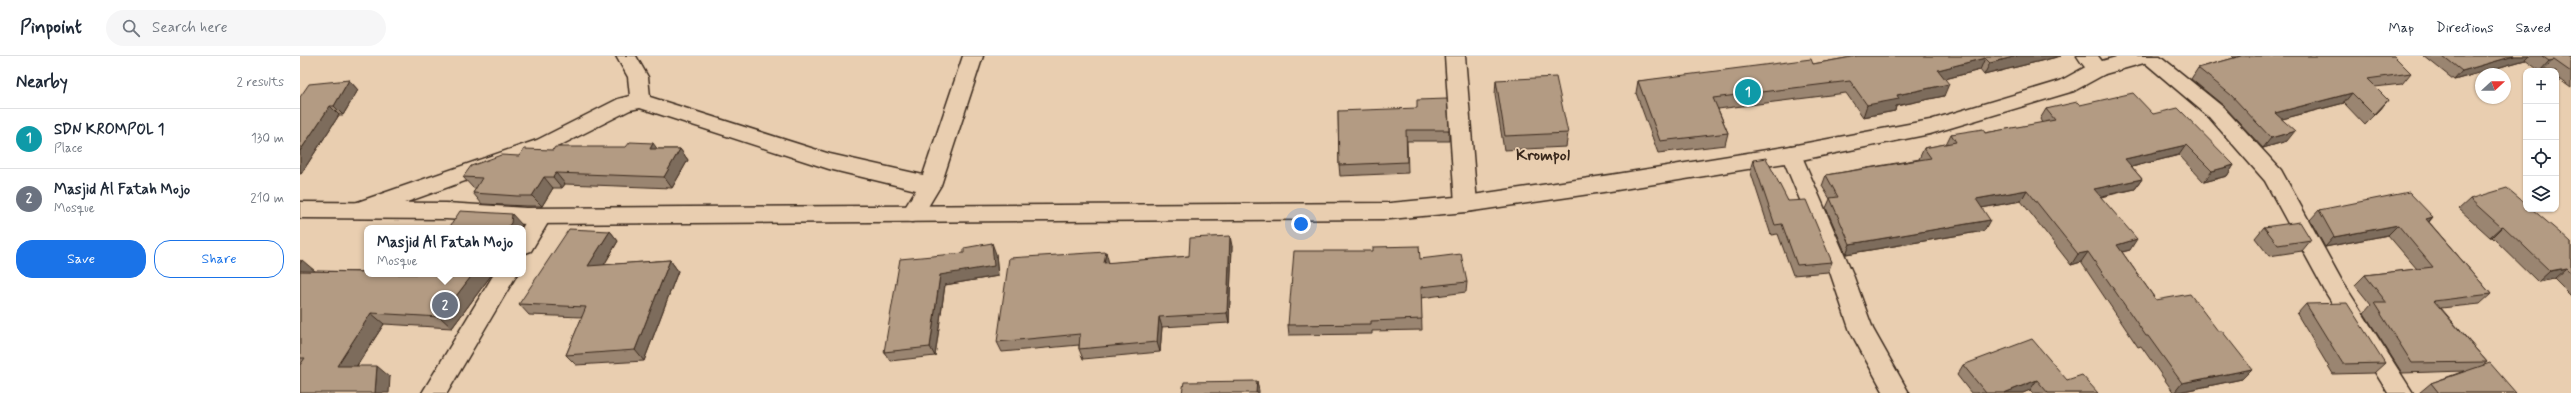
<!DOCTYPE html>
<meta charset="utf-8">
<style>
body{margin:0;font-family:Mynerve,sans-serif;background:#f6f6f7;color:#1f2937}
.controls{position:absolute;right:12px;top:12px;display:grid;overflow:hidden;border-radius:8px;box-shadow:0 1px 3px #0004}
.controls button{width:36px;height:36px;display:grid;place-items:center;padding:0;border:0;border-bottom:1px solid #e0e1e3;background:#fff;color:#1f2937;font:20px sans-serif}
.compass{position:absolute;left:2175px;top:12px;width:36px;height:36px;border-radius:50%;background:#fff;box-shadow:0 1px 3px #0004;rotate:69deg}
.you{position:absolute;left:1001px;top:168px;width:14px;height:14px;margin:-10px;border:3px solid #fff;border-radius:50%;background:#1a73e8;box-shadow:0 0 0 6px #1a73e833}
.badge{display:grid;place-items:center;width:26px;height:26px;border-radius:50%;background:#1a73e8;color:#fff;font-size:13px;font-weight:700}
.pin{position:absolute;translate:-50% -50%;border:2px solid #fff;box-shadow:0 1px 4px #0006}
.popup{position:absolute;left:64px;top:169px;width:162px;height:52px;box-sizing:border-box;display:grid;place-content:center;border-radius:8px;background:#fff;filter:drop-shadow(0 1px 3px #0005);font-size:13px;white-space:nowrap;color:#747a83}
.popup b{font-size:15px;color:#1f2937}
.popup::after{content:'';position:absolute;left:50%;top:100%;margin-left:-8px;border:8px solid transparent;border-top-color:#fff}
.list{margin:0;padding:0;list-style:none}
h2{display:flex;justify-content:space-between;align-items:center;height:52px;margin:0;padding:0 16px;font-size:17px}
h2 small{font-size:13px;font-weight:400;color:#747a83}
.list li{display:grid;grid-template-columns:26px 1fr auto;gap:12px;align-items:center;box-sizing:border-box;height:60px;padding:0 16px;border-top:1px solid #e0e1e3}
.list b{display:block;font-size:15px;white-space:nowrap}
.list p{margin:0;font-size:13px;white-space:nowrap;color:#747a83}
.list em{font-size:13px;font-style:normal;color:#747a83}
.actions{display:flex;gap:8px;padding:12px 16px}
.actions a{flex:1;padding:9px 0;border:1px solid #1a73e8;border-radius:16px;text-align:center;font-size:14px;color:#1a73e8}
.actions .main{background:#1a73e8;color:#fff}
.icon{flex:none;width:22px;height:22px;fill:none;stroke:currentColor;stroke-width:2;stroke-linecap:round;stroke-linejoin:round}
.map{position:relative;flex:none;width:2271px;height:337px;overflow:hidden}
header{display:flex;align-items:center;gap:24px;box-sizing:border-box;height:56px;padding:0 20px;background:#fff;border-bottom:1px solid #e0e1e3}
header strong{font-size:19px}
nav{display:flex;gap:22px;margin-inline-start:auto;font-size:14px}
.search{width:280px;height:36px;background:#f6f6f7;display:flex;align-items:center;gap:10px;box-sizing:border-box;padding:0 14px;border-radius:22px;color:#747a83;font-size:15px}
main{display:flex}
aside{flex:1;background:#fff}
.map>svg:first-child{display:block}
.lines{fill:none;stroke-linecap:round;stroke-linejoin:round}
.street-casing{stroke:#3b2a1e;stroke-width:3}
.secondary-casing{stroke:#3b2a1e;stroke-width:3}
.street{fill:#e9ceb0;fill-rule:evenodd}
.secondary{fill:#e9ceb0;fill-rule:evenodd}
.wall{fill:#9a8571;stroke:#3b2a1e}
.shaded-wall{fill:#7d6c5c;stroke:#3b2a1e}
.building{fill:#b39b83;stroke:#3b2a1e}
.labels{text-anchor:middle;stroke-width:3.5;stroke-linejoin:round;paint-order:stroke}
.quarter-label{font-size:16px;font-weight:bold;fill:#3b2a1e;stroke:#e9ceb0}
</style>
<header>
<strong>Pinpoint</strong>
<div class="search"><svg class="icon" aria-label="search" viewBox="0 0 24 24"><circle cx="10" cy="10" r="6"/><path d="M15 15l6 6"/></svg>Search here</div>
<nav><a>Map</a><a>Directions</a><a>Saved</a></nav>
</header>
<main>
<aside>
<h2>Nearby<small>2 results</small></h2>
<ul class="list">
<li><span class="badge" style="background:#0f9aa8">1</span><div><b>SDN KROMPOL 1</b><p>Place</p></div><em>130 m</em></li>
<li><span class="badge" style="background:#6b7280">2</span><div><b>Masjid Al Fatah Mojo</b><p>Mosque</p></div><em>210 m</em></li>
</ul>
<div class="actions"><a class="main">Save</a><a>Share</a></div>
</aside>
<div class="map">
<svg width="2271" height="337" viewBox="0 0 2271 337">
<rect width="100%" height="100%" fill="#e9ceb0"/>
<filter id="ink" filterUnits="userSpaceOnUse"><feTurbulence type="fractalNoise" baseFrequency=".025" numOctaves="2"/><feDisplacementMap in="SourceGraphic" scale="8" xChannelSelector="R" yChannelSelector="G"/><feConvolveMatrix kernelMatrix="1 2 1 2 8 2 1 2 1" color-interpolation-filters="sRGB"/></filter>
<g filter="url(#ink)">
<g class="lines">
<g class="street-casing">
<path id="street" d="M 316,0 L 336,0 L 348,21 L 350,41 L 530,98 L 623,119 L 663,0 L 683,0 L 641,129 L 620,164 L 612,166 L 604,164 L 601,158 L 616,134 L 529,113 L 340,52 L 330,54 L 251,94 L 68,160 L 60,162 L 52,160 L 49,154 L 52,148 L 237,84 L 318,43 L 330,40 L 328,21 Z
M 1145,0 L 1165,0 L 1177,148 L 1174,154 L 1166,156 L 1158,154 L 1155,148 Z
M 1777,0 L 1798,0 L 1808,13 L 1805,18 C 1791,22 1784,11 1777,0 Z
M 1837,0 L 1860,0 L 1923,51 L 1981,114 L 2042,225 L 2113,337 L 2088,337 L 2026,237 L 1965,125 L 1909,61 Z
M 1491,90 L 1498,93 L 1501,98 L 1552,216 L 1573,273 L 1609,337 L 1584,337 L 1550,275 L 1530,216 L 1481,98 L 1484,93 Z
M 241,152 L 249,154 L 252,160 L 231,195 L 223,198 L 222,172 L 233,154 Z
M 194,218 L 217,218 L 147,337 L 122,337 Z"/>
</g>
<g class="secondary-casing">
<path id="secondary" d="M 1820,0 L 1854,0 L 1851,5 L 1805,18 L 1774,35 L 1630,78 L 1491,106 L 1317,134 L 1166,156 L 1090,163 L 226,168 L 146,163 L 0,162 L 0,146 L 146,147 L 226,152 L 1090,147 L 1166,140 L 1317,118 L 1491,90 L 1630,64 L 1760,25 L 1791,8 Z"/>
</g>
<use href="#street" class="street"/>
<use href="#secondary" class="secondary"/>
</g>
<path class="wall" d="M 1557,0 L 1761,0 L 1684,19 L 1680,14 L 1645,23 L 1644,40 L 1596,50 L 1595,55 L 1563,61 L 1546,37 L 1418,53 L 1428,77 L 1425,89 L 1358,97 L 1336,37 L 1338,25 L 1513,8 Z
M 1932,0 L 2094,0 L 2111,17 L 2102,28 L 2075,31 L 2088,44 L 2079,55 L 2065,69 L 2044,47 L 1982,63 L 1987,85 L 1963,92 L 1924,50 L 1891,23 L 1898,12 L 1934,2 Z
M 2124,0 L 2271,0 L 2271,32 L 2256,21 L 2256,15 L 2248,15 L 2245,13 L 2240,15 L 2225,4 L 2154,24 Z
M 49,24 L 58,34 L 43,59 L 39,59 L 1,118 L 0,118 L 0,41 Z
M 1196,24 L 1268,77 L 1266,91 L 1204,94 L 1195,39 Z
M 1780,49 L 1853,58 L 1934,109 L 1927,120 L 1904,126 L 1879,99 L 1832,111 L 1842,123 L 1835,133 L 1801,141 L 1830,194 L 1822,196 L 1856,244 L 1942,323 L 1874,337 L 1841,290 L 1838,291 L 1781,206 L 1771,209 L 1721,145 L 1681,152 L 1684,175 L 1546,198 L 1526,152 L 1530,143 L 1522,130 L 1526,119 L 1620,103 L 1619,103 L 1624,92 L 1646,88 L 1651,78 L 1685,77 L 1742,67 L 1740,63 L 1746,53 Z
M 1038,55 L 1149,74 L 1149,85 L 1107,85 L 1108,117 L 1040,120 L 1039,109 Z
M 358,93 L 380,93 L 388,104 L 372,132 L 265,128 L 262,132 L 253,132 L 242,150 L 226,150 L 182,148 L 173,137 L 176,132 L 173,132 L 163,121 L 253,94 Z
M 1453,104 L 1488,145 L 1532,206 L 1528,216 L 1493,219 L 1478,178 L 1471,179 L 1450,114 Z
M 2170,143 L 2271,187 L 2271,240 L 2254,223 L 2238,226 L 2192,181 L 2190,181 L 2159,153 Z
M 2019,154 L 2133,161 L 2129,166 L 2191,238 L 2180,248 L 2141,252 L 2187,306 L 2183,309 L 2216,337 L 2119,337 L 2131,327 L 2164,315 L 2102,317 L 2064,257 L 2071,249 L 2055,229 L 2065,219 L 2117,213 L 2088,179 L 2025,191 L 2010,164 Z
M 1964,171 L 2011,184 L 2002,195 L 1969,200 L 1955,182 Z
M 310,175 L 318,185 L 304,209 L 370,204 L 378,215 L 344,305 L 276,309 L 266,299 L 282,261 L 229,259 L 219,248 Z
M 932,190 L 929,267 L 862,271 L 860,296 L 783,303 L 779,293 L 779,289 L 702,296 L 697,286 L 809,207 L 889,200 Z
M 1073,195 L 1120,203 L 1167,226 L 1166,236 L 1121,242 L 1122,274 L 1072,275 L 1072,278 L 989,279 L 988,269 Z
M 664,197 L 696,198 L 698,220 L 645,229 L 635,300 L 590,305 L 584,296 Z
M 0,204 L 15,215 L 192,218 L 152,272 L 84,268 L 57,310 L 90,321 L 0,337 Z
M 2006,248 L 2085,307 L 2074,317 L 2033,318 L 1997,258 Z
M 1663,309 L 1767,324 L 1798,337 L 1733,337 L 1730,334 L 1723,337 L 1671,337 L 1657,319 Z"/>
<path class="shaded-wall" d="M 1717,0 L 1761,0 L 1684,19 L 1690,7 Z
M 2214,0 L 2229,0 L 2225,4 L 2154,24 L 2162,15 Z
M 1685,2 L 1680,14 L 1633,26 L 1638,14 Z
M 2254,4 L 2245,13 L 2240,15 L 2249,5 Z
M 49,24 L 58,34 L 43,59 L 34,50 Z
M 1649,28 L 1644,40 L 1596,50 L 1595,55 L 1563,61 L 1567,49 L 1597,39 Z
M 2052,37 L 2044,47 L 1967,67 L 1975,57 Z
M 2088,44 L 2079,55 L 2065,69 L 2074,59 Z
M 30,50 L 39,59 L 1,118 L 0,117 L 0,95 Z
M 1995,75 L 1987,85 L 1963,92 L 1971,82 Z
M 353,87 L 361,98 L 350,93 Z
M 1886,89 L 1879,99 L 1819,114 L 1825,103 Z
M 380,93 L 388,104 L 372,132 L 364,121 Z
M 1934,109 L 1927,120 L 1904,126 L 1912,115 Z
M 256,117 L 265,128 L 262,132 L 253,121 Z
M 244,121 L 253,132 L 242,150 L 232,140 Z
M 1842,123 L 1835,133 L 1788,143 L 1794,133 Z
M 1727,134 L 1721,145 L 1670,154 L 1676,143 Z
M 212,158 L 222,169 L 222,172 L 207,172 Z
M 2133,161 L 2123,171 L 2126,163 Z
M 1690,164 L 1684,175 L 1546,198 L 1550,188 Z
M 2098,169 L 2088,179 L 2025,191 L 2034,181 Z
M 2203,170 L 2192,181 L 2190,181 L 2201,171 Z
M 310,175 L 318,185 L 297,221 L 288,210 Z
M 930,180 L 932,190 L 929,267 L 927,257 Z
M 1837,183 L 1830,194 L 1810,199 L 1817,189 Z
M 692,187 L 696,198 L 698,220 L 645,229 L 635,300 L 630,291 L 640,219 Z
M 806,196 L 809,207 L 804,207 Z
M 1788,196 L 1781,206 L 1771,209 L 1778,198 Z
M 2,204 L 15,215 L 0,219 L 0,208 Z
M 370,204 L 378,215 L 344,305 L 335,294 Z
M 2266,212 L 2254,223 L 2238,226 L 2250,215 Z
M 173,218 L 192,218 L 152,272 L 140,261 Z
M 71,257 L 84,268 L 50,320 L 37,310 Z
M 859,261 L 862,271 L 860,296 L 857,286 Z
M 77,310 L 90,321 L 89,337 L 75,337 Z
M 1952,313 L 1942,323 L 1874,337 L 1882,327 Z
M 1737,324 L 1730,334 L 1723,337 L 1704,337 Z
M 957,325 L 959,335 L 959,337 L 956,337 Z"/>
<path class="building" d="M 1557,0 L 1717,0 L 1690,7 L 1685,2 L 1638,14 L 1649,28 L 1597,39 L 1599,43 L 1567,49 L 1550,25 L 1413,42 L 1428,77 L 1360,85 L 1338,25 L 1511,3 L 1513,8 Z
M 1941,0 L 2094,0 L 2111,17 L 2067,23 L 2088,44 L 2074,59 L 2052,37 L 1975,57 L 1995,75 L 1971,82 L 1931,39 L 1898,12 Z
M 2143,0 L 2214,0 L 2162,15 Z
M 2242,0 L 2271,0 L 2271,16 L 2254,4 L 2249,5 Z
M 1256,21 L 1268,77 L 1205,80 L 1196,24 Z
M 49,24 L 34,50 L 30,50 L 0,95 L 0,41 L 9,28 Z
M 1833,37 L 1853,58 L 1878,52 L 1934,109 L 1912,115 L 1886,89 L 1825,103 L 1842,123 L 1794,133 L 1837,183 L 1817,189 L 1856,244 L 1890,238 L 1918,275 L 1922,275 L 1952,313 L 1882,327 L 1848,280 L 1846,280 L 1788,196 L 1778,198 L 1727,134 L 1676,143 L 1690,164 L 1550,188 L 1530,142 L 1538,141 L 1526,119 L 1631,102 L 1624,92 L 1656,86 L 1651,78 L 1683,73 L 1685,77 L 1755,64 L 1746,53 L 1777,46 L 1780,49 Z
M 1147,43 L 1149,74 L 1106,74 L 1107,106 L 1039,109 L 1038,55 L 1117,52 L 1117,44 Z
M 330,86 L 353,87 L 350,93 L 380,93 L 364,121 L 256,117 L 253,121 L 244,121 L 232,140 L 217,140 L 173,137 L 182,122 L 163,121 L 171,110 L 201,99 L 219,100 L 224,93 L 253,94 L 255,91 L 326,91 Z
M 1466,102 L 1488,145 L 1506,144 L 1532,206 L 1497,209 L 1482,168 L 1475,169 L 1453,104 Z
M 2207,132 L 2226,148 L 2226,153 L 2232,153 L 2260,177 L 2271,187 L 2271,217 L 2266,212 L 2250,215 L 2203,170 L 2201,171 L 2170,143 Z
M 2109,136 L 2133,161 L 2126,163 L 2191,238 L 2134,245 L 2187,306 L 2112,307 L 2074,247 L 2087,247 L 2065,219 L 2133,211 L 2098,169 L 2034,181 L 2019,154 Z
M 160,155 L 212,158 L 211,167 L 207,172 L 149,172 Z
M 2000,166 L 2011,184 L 1978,189 L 1964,171 Z
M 269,173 L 310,175 L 288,210 L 370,204 L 335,294 L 266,299 L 286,251 L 219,248 Z
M 930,180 L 927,257 L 859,261 L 857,286 L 779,293 L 780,278 L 697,286 L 709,202 L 806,196 L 804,207 L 889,200 L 890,182 Z
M 692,187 L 694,210 L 640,219 L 630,291 L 584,296 L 600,203 L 664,197 L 664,192 Z
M 1119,190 L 1120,203 L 1161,198 L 1167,226 L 1121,231 L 1122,263 L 1071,265 L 1071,268 L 988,269 L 994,195 L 1073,195 L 1073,191 Z
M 0,215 L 67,216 L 67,218 L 173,218 L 140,261 L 71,257 L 37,310 L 77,310 L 75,337 L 0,337 L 0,309 L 5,302 L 0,302 Z
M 2047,247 L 2085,307 L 2043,308 L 2006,248 Z
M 1732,283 L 1767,324 L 1782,319 L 1798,337 L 1748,337 L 1737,324 L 1704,337 L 1686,337 L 1663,309 Z
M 2190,307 L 2216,337 L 2139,337 L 2131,327 Z
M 957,325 L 956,337 L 882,337 L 884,326 Z"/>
</g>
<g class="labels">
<g class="quarter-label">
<text x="1243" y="104">Krompol</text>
</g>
</g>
</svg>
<div class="controls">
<button>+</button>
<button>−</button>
<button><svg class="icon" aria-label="locate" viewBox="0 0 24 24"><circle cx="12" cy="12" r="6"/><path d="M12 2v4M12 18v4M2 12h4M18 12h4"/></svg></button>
<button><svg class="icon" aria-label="layers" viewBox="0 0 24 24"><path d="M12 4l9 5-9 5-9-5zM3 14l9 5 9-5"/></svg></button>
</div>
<svg class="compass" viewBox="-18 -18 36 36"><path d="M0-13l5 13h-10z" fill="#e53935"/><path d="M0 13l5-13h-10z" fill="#747a83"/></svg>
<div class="you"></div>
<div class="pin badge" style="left:1448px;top:36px;background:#0f9aa8">1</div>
<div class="pin badge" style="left:145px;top:249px;background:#6b7280">2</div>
<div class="popup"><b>Masjid Al Fatah Mojo</b>Mosque</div>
</div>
</main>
